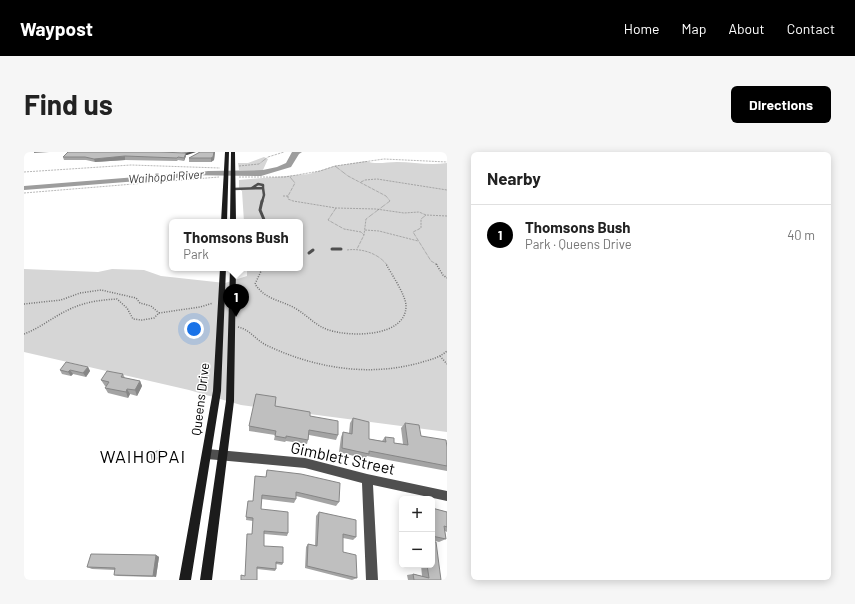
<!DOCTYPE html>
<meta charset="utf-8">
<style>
body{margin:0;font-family:Barlow,sans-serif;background:#f6f6f6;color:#222}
.controls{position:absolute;right:12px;bottom:12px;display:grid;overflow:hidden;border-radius:6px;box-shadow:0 2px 10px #0003}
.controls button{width:36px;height:36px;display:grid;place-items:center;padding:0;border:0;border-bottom:1px solid #e0e0e0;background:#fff;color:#222;font:20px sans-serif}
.you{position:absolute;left:170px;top:177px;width:14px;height:14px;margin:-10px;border:3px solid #fff;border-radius:50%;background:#1a73e8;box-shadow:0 0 0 6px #1a73e833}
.badge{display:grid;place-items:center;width:26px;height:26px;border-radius:50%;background:#000;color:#fff;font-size:13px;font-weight:700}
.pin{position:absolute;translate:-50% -33px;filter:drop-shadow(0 1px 2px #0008)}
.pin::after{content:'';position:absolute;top:21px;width:14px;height:12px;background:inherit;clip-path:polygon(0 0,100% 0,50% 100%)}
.popup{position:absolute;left:145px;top:67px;width:134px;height:52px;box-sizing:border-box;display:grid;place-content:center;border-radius:6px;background:#fff;filter:drop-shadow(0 1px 3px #0005);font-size:13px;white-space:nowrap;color:#767676}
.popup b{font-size:15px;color:#222}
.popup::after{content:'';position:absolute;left:50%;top:100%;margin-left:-8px;border:8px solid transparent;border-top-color:#fff}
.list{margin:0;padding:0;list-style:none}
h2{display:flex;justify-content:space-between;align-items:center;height:52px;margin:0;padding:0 16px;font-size:17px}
h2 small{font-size:13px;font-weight:400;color:#767676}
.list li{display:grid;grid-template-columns:26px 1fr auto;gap:12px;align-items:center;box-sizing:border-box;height:60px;padding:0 16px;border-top:1px solid #e0e0e0}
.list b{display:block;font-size:15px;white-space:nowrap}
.list p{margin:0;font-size:13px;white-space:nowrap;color:#767676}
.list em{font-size:13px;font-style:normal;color:#767676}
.map{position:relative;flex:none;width:423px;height:428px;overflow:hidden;border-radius:6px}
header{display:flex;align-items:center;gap:24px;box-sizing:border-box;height:56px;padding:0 20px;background:#000;color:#fff}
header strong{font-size:19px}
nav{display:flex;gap:22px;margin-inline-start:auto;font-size:14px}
.intro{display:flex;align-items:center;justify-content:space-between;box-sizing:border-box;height:96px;padding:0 24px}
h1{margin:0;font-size:28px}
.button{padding:10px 18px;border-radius:6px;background:#000;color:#fff;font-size:14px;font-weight:700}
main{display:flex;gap:24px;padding:0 24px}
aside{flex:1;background:#fff;border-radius:6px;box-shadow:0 2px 10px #0003}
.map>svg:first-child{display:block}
.green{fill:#d6d6d6}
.water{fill:#9d9d9d}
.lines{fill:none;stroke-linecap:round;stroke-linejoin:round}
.river{fill:#9d9d9d;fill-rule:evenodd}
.path-far1{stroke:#717171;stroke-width:1;stroke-dasharray:0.5 1;stroke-linecap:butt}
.path{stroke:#717171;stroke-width:1.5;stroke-dasharray:1 1.5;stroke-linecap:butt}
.lane-far1{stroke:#4f4f4f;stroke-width:2.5}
.lane{stroke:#4f4f4f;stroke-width:3}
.street{fill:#4f4f4f;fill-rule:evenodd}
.secondary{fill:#1c1c1c;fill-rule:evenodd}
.wall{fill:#a4a4a4}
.shaded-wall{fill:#868686}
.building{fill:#bfbfbf;stroke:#868686}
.labels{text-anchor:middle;stroke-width:3;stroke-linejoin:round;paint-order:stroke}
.far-water-label{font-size:12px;font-style:italic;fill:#3e3e3e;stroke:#fff}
.street-label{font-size:13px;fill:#000;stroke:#fff}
.near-street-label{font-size:16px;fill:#000;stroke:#fff}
.near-quarter-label{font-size:18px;letter-spacing:1px;fill:#000;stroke:#fff}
</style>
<header>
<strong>Waypost</strong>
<nav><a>Home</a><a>Map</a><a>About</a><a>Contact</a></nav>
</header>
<div class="intro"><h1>Find us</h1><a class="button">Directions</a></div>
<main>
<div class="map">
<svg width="423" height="428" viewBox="0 0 423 428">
<rect width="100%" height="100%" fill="#fff"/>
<path class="green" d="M 240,5 L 244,7 L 239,18 L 215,18 L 214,11 L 224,11 Z
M 342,9 C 352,13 362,10 373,10 C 389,10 406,14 423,11 L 423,280 L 217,253 L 165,238 L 0,200 L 0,117 L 74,120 L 88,117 L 120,118 L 137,124 L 201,131 L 223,124 L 223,116 L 276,116 L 276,70 L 220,70 L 218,39 L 215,37 L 215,28 L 285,22 L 310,14 Z"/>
<path class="water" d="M 268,0 L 278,0 L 275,2 L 267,15 L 237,24 L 156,23 L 184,19 L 239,18 L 253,15 L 262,11 Z"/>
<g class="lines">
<path class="river" d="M 175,20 L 179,22 L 178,24 L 0,38 L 0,34 Z"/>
<path class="path-far1" d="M 215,14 L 235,12 L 244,5 L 260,0
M 311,14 L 324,24 L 362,44 L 366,49 L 342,67 L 340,83 L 333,97
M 0,20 L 107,13 L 196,16
M 215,25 L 261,25 L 296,19 L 311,14 L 360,7 L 423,10
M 266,25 L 271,31 L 264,44 L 264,47 L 269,49 L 312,56 L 352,57 L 380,61 L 395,60 L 402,63 L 423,64
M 337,30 L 341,28 L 353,27 L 423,38
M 0,41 L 195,25
M 259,44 L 264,44
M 312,56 L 304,68 L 320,77 L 337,80 L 340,83
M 402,63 L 397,67 L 397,76 L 389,80 L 407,109 L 414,113
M 341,78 L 355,79 L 394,89
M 323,98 C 337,96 354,101 363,113"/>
<path class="path" d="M 412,112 L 419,123 L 423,126
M 231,116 L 238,117
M 255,116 L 238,117 L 231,132 C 242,149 259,148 274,158 C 285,165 292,174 305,178 C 325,185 383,186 382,153 C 381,142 368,123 362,112
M 0,152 L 37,148 L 56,141 L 77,138 L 112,146 L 116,151 L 127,154 L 135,161
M 214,175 C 225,177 232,188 242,193 C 290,216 344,225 395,211 C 405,208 415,206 423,199
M 0,182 C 16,176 29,165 44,158 C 60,150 76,148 93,147 L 103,156 L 109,167 L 118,168 L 130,166 L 135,161 L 176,155 L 189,151
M 416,204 L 423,212"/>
<path class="lane-far1" d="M 228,36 L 234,32 L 239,33 L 239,36
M 209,37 L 239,36 L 240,43 L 238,50"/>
<path class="lane" d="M 238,49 L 236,58 L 241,70
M 308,97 L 317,97
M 285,101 L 289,98"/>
<path class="street" d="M 166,0 L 172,0 L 163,3 L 149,2 Z
M 183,297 L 281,306 L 343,322 L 423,339 L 423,349 L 349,333 L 354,428 L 342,428 L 338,331 L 281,316 L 183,307 L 180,305 L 178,302 L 180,299 Z"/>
<path class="secondary" d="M 201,0 L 205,0 L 203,70 L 197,70 Z
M 207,0 L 211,0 L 212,70 L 206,70 Z
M 196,116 L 202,116 L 197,239 L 167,428 L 155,428 L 189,239 Z
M 206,116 L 212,116 L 210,249 L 188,428 L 176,428 L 202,249 Z"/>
</g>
<path class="wall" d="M 44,0 L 162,4 L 160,9 L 154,8 L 153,9 L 101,8 L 71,10 L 62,8 L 40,8 L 39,5 Z
M 176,0 L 191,0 L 190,8 L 187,10 L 165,10 L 165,6 Z
M 64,215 L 66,219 L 62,225 L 49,222 L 47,224 L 38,222 L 36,218 Z
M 99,222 L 101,226 L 116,229 L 118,234 L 113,244 L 106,242 L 104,246 L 84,241 L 81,236 L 82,234 L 81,234 L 77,228 Z
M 251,254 L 286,264 L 314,283 L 312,288 L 285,283 L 284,288 L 283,292 L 262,289 L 261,290 L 250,288 L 251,283 L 225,279 L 225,274 Z
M 329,266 L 345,287 L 358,289 L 361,285 L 370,291 L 379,292 L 377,276 L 381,271 L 397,284 L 423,295 L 423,319 L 343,304 L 341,307 L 315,300 L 317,285 L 319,280 L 325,281 L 326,271 Z
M 243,318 L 315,350 L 312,354 L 272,344 L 272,347 L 270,351 L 237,347 L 237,357 L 264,381 L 263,384 L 240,382 L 240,394 L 259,411 L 258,413 L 252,412 L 252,417 L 251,419 L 233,417 L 221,424 L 228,382 L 229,369 L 222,368 L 224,349 L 229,349 L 242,325 Z
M 378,351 L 378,373 L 377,372 L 376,352 Z
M 408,356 L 423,360 L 423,380 L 421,379 L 422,387 L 415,390 L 408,388 Z
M 295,360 L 332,385 L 329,388 L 319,386 L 319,400 L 333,426 L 328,428 L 281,416 L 282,395 L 284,392 L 291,394 L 292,364 Z
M 377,385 L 378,385 L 378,399 Z
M 132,403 L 135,405 L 132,425 L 94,424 L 90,423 L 91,418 L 68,417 L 63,415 Z
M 397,413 L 408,413 L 417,428 L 384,428 L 383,423 L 389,422 L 398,424 Z"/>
<path class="shaded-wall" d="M 10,0 L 25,0 L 10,1 Z
M 190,0 L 191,0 L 190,8 L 187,10 L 187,6 Z
M 162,1 L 162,4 L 160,9 L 160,6 Z
M 101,4 L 101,8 L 71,10 L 70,7 Z
M 64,215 L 66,219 L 62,225 L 59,221 Z
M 46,218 L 49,222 L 47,224 L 44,220 Z
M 116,229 L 118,234 L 113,244 L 111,238 Z
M 103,237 L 106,242 L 104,246 L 102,240 Z
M 136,300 L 138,306 L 129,309 L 128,308 Z
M 132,403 L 135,405 L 132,425 L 129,424 Z"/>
<path class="building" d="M 44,0 L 135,0 L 162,1 L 160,6 L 154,5 L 153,6 L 101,4 L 70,7 L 61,5 L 39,5 Z
M 176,0 L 190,0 L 189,5 L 187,6 L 165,6 Z
M 42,210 L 64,215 L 59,221 L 46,218 L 44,220 L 36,218 Z
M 83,219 L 99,222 L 97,225 L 116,229 L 111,238 L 103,237 L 102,240 L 81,236 L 85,230 L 77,228 Z
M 232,242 L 252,245 L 251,254 L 286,260 L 286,264 L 314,269 L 314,283 L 285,278 L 284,288 L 262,284 L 262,286 L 251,284 L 252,279 L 225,274 Z
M 329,266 L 345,270 L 345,287 L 362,290 L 361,285 L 370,286 L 370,291 L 384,293 L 381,271 L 395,273 L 397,284 L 422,288 L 423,295 L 423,314 L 345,299 L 345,302 L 318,296 L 319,280 L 328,282 Z
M 136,298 L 137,304 L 128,308 L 127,301 Z
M 243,318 L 277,322 L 316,331 L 315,350 L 272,340 L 272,347 L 238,343 L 237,357 L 264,360 L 264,381 L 240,379 L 240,394 L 259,395 L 259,411 L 252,410 L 252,417 L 233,415 L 233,428 L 217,428 L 217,423 L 221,424 L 223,382 L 228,382 L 229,366 L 222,365 L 224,349 L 229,349 L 231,324 L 242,325 Z
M 408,356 L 423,360 L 423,375 L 420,374 L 422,387 L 408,384 Z
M 295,360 L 332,368 L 332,385 L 319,382 L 319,400 L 332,403 L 333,426 L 283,414 L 284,392 L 293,394 Z
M 408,389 L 412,390 L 417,428 L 390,428 L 389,422 L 405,426 L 403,413 L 408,413 Z
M 67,402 L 132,403 L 129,424 L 90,423 L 91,416 L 63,415 Z"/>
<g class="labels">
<g class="far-water-label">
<text transform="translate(142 25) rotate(-4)" y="4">Waihōpai River</text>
</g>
<g class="street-label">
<text transform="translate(176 247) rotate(-83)" y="5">Queens Drive</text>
</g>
<g class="near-street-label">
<text transform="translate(319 306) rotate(12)" y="6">Gimblett Street</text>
</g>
<g class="near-quarter-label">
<text x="119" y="311">WAIHOPAI</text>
</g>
</g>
</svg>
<div class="controls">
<button>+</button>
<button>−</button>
</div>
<div class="you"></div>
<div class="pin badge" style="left:212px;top:165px">1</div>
<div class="popup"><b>Thomsons Bush</b>Park</div>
</div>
<aside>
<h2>Nearby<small></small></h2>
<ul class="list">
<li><span class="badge">1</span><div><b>Thomsons Bush</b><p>Park · Queens Drive</p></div><em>40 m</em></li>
</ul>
</aside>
</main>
